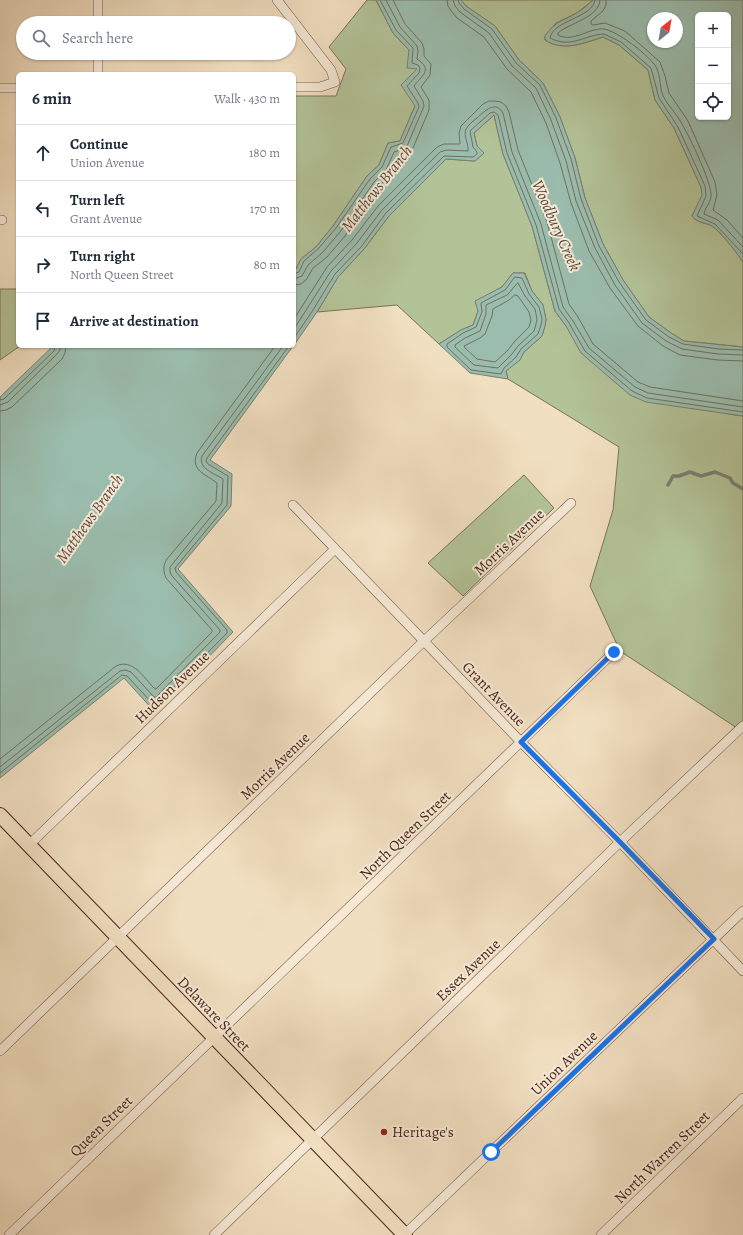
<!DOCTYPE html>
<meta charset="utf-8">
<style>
body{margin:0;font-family:Alegreya,serif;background:#f2f2f3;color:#1f2937}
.controls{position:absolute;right:12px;top:12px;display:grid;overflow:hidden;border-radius:6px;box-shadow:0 1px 3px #0004}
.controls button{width:36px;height:36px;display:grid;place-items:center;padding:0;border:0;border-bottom:1px solid #e0e1e3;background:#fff;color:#1f2937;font:20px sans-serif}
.compass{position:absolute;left:647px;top:12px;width:36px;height:36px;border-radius:50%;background:#fff;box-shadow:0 1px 3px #0004;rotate:31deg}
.stop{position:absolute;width:12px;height:12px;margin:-9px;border:3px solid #1a73e8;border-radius:50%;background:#fff}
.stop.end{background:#1a73e8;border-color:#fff;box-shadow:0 1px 4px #0008}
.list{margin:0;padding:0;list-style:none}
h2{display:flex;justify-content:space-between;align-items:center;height:52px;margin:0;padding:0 16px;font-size:17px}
h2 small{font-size:13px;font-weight:400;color:#747a83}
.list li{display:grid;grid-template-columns:26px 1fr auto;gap:12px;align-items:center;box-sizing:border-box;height:56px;padding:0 16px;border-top:1px solid #e0e1e3}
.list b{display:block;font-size:15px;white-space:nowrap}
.list p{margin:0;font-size:13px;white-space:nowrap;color:#747a83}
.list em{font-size:13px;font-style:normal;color:#747a83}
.icon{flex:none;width:22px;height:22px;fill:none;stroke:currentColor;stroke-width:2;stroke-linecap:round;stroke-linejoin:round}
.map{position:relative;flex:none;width:743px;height:1235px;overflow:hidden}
.search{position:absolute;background:#fff;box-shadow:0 1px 3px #0004;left:16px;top:16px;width:280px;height:44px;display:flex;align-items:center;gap:10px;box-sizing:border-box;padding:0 14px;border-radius:22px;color:#747a83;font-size:15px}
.panel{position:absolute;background:#fff;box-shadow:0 1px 3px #0004;left:16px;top:72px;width:280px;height:276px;border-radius:6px}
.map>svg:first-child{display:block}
.green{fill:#b3c398;stroke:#7c7256}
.water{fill:#9bbdae;stroke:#797f71;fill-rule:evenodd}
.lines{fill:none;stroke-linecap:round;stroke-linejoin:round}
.shore{stroke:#707062;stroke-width:1}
.stream{stroke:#797f71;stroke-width:3.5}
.minor-casing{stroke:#715140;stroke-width:10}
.primary-casing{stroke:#462215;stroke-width:16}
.minor{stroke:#f6ead7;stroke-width:9}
.primary{stroke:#f1dfc1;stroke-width:14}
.route{stroke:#1a73e8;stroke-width:5}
.poi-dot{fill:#8f2418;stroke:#f6ead7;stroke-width:1.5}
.labels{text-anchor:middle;stroke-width:4;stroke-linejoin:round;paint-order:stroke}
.street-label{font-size:15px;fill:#462215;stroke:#f6ead7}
.poi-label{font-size:15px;fill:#462215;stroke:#f6ead7;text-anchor:start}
.water-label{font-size:16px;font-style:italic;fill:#5b493b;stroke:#f6ead7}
</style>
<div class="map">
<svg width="743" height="1235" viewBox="0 0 743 1235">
<rect width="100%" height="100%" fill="#f1dfc1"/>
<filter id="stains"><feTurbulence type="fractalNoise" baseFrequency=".005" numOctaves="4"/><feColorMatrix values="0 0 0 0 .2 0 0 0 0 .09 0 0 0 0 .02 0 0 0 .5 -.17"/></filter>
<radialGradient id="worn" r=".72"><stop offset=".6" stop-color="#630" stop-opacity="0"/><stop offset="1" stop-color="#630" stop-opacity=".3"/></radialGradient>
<path class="green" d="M 367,0 L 376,0 L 393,33 L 409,50 L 418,69 L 415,106 L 400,141 L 388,143 L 379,165 L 367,176 L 333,226 L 316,247 L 301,259 L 294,273 L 294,96 L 336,96 L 346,69 L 329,47 Z
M 461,0 L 593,0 L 577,13 L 556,23 L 545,36 L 545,40 C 564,52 584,43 603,37 L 619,45 L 648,70 L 655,100 L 674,128 L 701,187 L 703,195 L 692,216 C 699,224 704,222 712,226 C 720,231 738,254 743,262 L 743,347 L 684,341 L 671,333 L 649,317 L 623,280 L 603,244 L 585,198 L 575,158 L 560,117 L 543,83 L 519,60 L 495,26 L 466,6 Z
M 494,115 L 503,154 L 532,226 L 555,311 L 566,326 L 728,414 L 743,416 L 743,732 L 620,651 L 590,586 L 613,510 L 619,447 L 508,379 L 506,371 L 519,360 L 524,352 L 542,336 L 545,326 L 546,320 L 543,305 L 532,291 L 525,273 L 513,273 L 502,287 L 489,294 L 478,311 L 473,325 L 461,330 L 439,344 L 397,305 L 317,312 L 338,277 L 364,249 L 389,216 L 446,159 L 475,161 L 484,153 L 477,146 L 474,133 Z
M 18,275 L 18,346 L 20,346 L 0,360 L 0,289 L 17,289 Z
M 524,475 L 554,508 L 463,596 L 428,563 Z"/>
<path class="water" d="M 376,0 L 461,0 L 466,6 L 495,26 L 519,60 L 543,83 L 560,117 L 575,158 L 585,198 L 603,244 L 623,280 L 649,317 L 671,333 L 684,341 L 743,347 L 743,416 L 646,402 L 630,395 L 581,353 L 566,326 L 555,311 L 532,226 L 503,154 L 494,115 L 474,133 L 477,146 L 484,153 L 475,161 L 446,159 L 389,216 L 364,249 L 338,277 L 317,312 L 294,345 L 294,273 L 301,259 L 316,247 L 333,226 L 367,176 L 379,165 L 388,143 L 400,141 L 415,106 L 401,85 L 417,69 L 407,68 L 409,50 L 393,33 Z
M 593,0 L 743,0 L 743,262 C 738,254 720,231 712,226 C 705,222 697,223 692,216 L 702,195 L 701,187 L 674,128 L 655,100 L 648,70 L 619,45 L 603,37 C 583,43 564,52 545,40 L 545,36 C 557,19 563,22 578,12 C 584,9 588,4 593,0 ZM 698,15 L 728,15 L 728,117 L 698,117 ZM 653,18 L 677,18 L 677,42 L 653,42 Z
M 513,273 L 524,273 L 532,291 L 543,305 L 546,319 L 545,326 L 542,336 L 524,352 L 520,360 L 506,371 L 508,379 L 470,373 L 439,344 L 461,330 L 473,325 L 478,311 L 475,301 L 502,287 Z
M 53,346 L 293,346 L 210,460 L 232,474 L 231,506 L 178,569 L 233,632 L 155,712 L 124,678 L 0,778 L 0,397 Z"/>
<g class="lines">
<path class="shore" d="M 447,0 L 448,6 L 452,12 L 457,18 L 484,37 L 507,69 L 531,92 L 546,123 L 560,163 L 571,203 L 589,251 L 610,288 L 638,326 L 663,346 L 680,355 L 718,360 L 743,361
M 453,0 L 455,6 L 460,12 L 489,33 L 512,66 L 536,88 L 551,120 L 566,161 L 576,201 L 595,248 L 615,285 L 642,323 L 666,341 L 682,349 L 718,354 L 743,355
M 458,0 L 459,3 L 464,9 L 492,29 L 516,63 L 540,85 L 556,118 L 571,159 L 581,199 L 599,246 L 619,282 L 646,320 L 669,337 L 683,344 L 719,349 L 743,350
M 595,0 C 593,18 553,20 550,38 C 571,49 584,35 604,34 L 621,42 L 651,68 L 659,98 L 678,127 L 705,186 L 706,196 L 697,216 L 715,224 L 743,254
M 600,0 C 599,18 569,23 558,33 L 558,35 C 574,44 593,24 608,30 C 623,36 643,51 654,64 C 661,72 659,86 663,96 C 668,106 677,114 682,124 C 690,138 710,179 711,194 C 712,201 705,207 704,214 L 718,220 L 743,247
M 606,0 L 606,5 L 603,11 L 591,21 L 591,24 L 593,25 L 605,23 L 625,31 L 660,62 L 665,76 L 669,93 L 688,121 L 715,182 L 717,195 L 713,210 L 727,220 L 743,238
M 294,274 L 299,272 L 304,261 L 318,249 L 336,228 L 370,179 L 382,167 L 391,147 L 403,143 L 419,107 L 418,103 L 407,86 L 419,73 L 420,68 L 418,65 L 412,63 L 413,48 L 396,30 L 380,0
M 515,277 L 522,278 L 529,294 L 539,307 L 542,319 L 541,325 L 538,334 L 521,349 L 516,357 L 504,368 L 501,374 L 471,370 L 447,347 L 447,344 L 463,333 L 476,327 L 482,312 L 481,303 L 505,290 Z
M 294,279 L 302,276 L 308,265 L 322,253 L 340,232 L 374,182 L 386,170 L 394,152 L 403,149 L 407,146 L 424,106 L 423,101 L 414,86 C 421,76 434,70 417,59 L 418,51 L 417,46 L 400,27 L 386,0
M 518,283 L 525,296 L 535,309 L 537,319 L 536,324 L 534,331 L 518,346 L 512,354 L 498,368 L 474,365 L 455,347 L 455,345 L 465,338 L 480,331 L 486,314 L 486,305 L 507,295 Z
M 294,285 L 301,284 L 306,280 L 313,268 L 327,257 L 345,236 L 379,186 L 391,174 L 399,157 L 407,153 L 413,148 L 429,110 L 429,100 L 421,87 L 430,75 L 431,64 L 424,56 L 424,49 L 422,43 L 405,24 L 393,0
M 515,295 L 518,296 L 529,312 L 531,320 L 529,327 L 514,342 L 508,350 L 495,362 L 477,359 L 465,348 L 464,346 L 480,338 L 485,334 L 492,316 L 493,309 L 509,300 Z
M 294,319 L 327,267 L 352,240 L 378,206 L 437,147 L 444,144 L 460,144 L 459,133 L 461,126 L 483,104 L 489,101 L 495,101 L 501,102 L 506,106 L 509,112 L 518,150 L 547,222 L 569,304 L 578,317 L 593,344 L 638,382 L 650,387 L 743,401
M 294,329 L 331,271 L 357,243 L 382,210 L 440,152 L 446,150 L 468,151 C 469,144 463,136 466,129 C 468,125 473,121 477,118 C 485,111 495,100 503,113 L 512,152 L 541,224 L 563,307 L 573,321 L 589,348 L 635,387 L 648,393 L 743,407
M 294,338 L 313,310 L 335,274 L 361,247 L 386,213 L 444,156 L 473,157 L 477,154 L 477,152 L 473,147 L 470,131 L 490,113 L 494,112 L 498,115 L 507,153 L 536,225 L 559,309 L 569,323 L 585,351 L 632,391 L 647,398 L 743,412
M 0,400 L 4,399 L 54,351 L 55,346
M 0,405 L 8,402 L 57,354 L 60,350 L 60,346
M 0,411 L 6,410 L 12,407 L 62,359 L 65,353 L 66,346
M 0,759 L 116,666 C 133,658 144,678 154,688 L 156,689 L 212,632 L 212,630 L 166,578 C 163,571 163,565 167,559 L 216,501 L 217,483 C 206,474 190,471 197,453 L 275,346
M 0,767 L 120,671 L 125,670 L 131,672 L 154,697 L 156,697 L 220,632 L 220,630 L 172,576 L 170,572 L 170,567 L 222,503 L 223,479 C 214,473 198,469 202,456 L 283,346
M 0,773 L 122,675 L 127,676 L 153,704 L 156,705 L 227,633 L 227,630 L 176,572 L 175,568 L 227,505 L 228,476 L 208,464 L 206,461 L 207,458 L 289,346"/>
<path class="stream" d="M 668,485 L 673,476 L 679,476 L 690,472 L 701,476 L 715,472 L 730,478 L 733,483 L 743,489"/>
<g class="minor-casing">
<path id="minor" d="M 277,0 L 331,70 L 335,82 L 320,87 L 294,87
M 98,23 L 98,0
M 98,74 L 98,53
M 0,88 L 18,88
M 0,220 L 2,220
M 293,505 L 521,742 L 620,842 L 743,971
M 29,845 L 335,549
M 0,1051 L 424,641 L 571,503
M 9,1235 L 614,652
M 214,1235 L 620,842 L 743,726
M 404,1235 L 743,911
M 601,1235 L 743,1098"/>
</g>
<g class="primary-casing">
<path id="primary" d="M 0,815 L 405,1235"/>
</g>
<use href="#minor" class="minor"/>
<use href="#primary" class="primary"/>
</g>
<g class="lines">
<path class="route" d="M 491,1152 L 714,939 L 620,842 L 521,742 L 614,652"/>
</g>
<circle class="poi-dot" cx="384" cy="1132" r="4"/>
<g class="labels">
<g class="street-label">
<text transform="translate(509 542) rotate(-43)" y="5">Morris Avenue</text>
<text transform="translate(172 687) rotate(-44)" y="5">Hudson Avenue</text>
<text transform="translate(494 694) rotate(46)" y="5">Grant Avenue</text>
<text transform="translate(275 766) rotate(-44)" y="5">Morris Avenue</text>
<text transform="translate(405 835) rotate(-44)" y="5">North Queen Street</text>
<text transform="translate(468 970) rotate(-44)" y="5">Essex Avenue</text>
<text transform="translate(214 1014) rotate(46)" y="5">Delaware Street</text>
<text transform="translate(564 1063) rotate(-44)" y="5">Union Avenue</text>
<text transform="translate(101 1126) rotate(-44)" y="5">Queen Street</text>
<text transform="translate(662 1157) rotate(-44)" y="5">North Warren Street</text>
</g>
<g class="poi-label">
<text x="392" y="1137">Heritage's</text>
</g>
<g class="water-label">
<text transform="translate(376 188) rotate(-52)" y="6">Matthews Branch</text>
<text transform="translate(557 225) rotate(66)" y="6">Woodbury Creek</text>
<text transform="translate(89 518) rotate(-55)" y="6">Matthews Branch</text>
</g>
</g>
<rect width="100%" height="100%" filter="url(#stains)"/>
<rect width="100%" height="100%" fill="url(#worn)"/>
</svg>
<div class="controls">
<button>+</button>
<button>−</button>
<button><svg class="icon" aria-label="locate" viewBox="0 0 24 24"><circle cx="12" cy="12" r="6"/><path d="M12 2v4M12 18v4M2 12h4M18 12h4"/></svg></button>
</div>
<svg class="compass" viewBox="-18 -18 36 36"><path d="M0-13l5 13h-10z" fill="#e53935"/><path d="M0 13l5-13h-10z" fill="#747a83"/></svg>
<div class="stop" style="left:491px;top:1152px"></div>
<div class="stop end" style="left:614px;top:652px"></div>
<div class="search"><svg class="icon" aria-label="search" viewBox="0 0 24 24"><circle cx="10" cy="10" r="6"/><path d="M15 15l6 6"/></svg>Search here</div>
<section class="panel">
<h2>6 min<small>Walk · 430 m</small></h2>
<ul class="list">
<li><svg class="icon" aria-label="ahead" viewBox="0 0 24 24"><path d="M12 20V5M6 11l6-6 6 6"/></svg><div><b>Continue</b><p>Union Avenue</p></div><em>180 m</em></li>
<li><svg class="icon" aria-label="left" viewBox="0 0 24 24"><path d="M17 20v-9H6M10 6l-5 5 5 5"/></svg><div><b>Turn left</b><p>Grant Avenue</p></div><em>170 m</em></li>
<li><svg class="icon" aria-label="right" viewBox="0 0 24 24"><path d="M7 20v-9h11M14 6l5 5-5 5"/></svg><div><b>Turn right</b><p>North Queen Street</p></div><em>80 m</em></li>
<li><svg class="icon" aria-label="arrive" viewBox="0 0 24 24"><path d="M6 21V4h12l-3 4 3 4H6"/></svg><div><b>Arrive at destination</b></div></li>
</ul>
</section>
</div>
